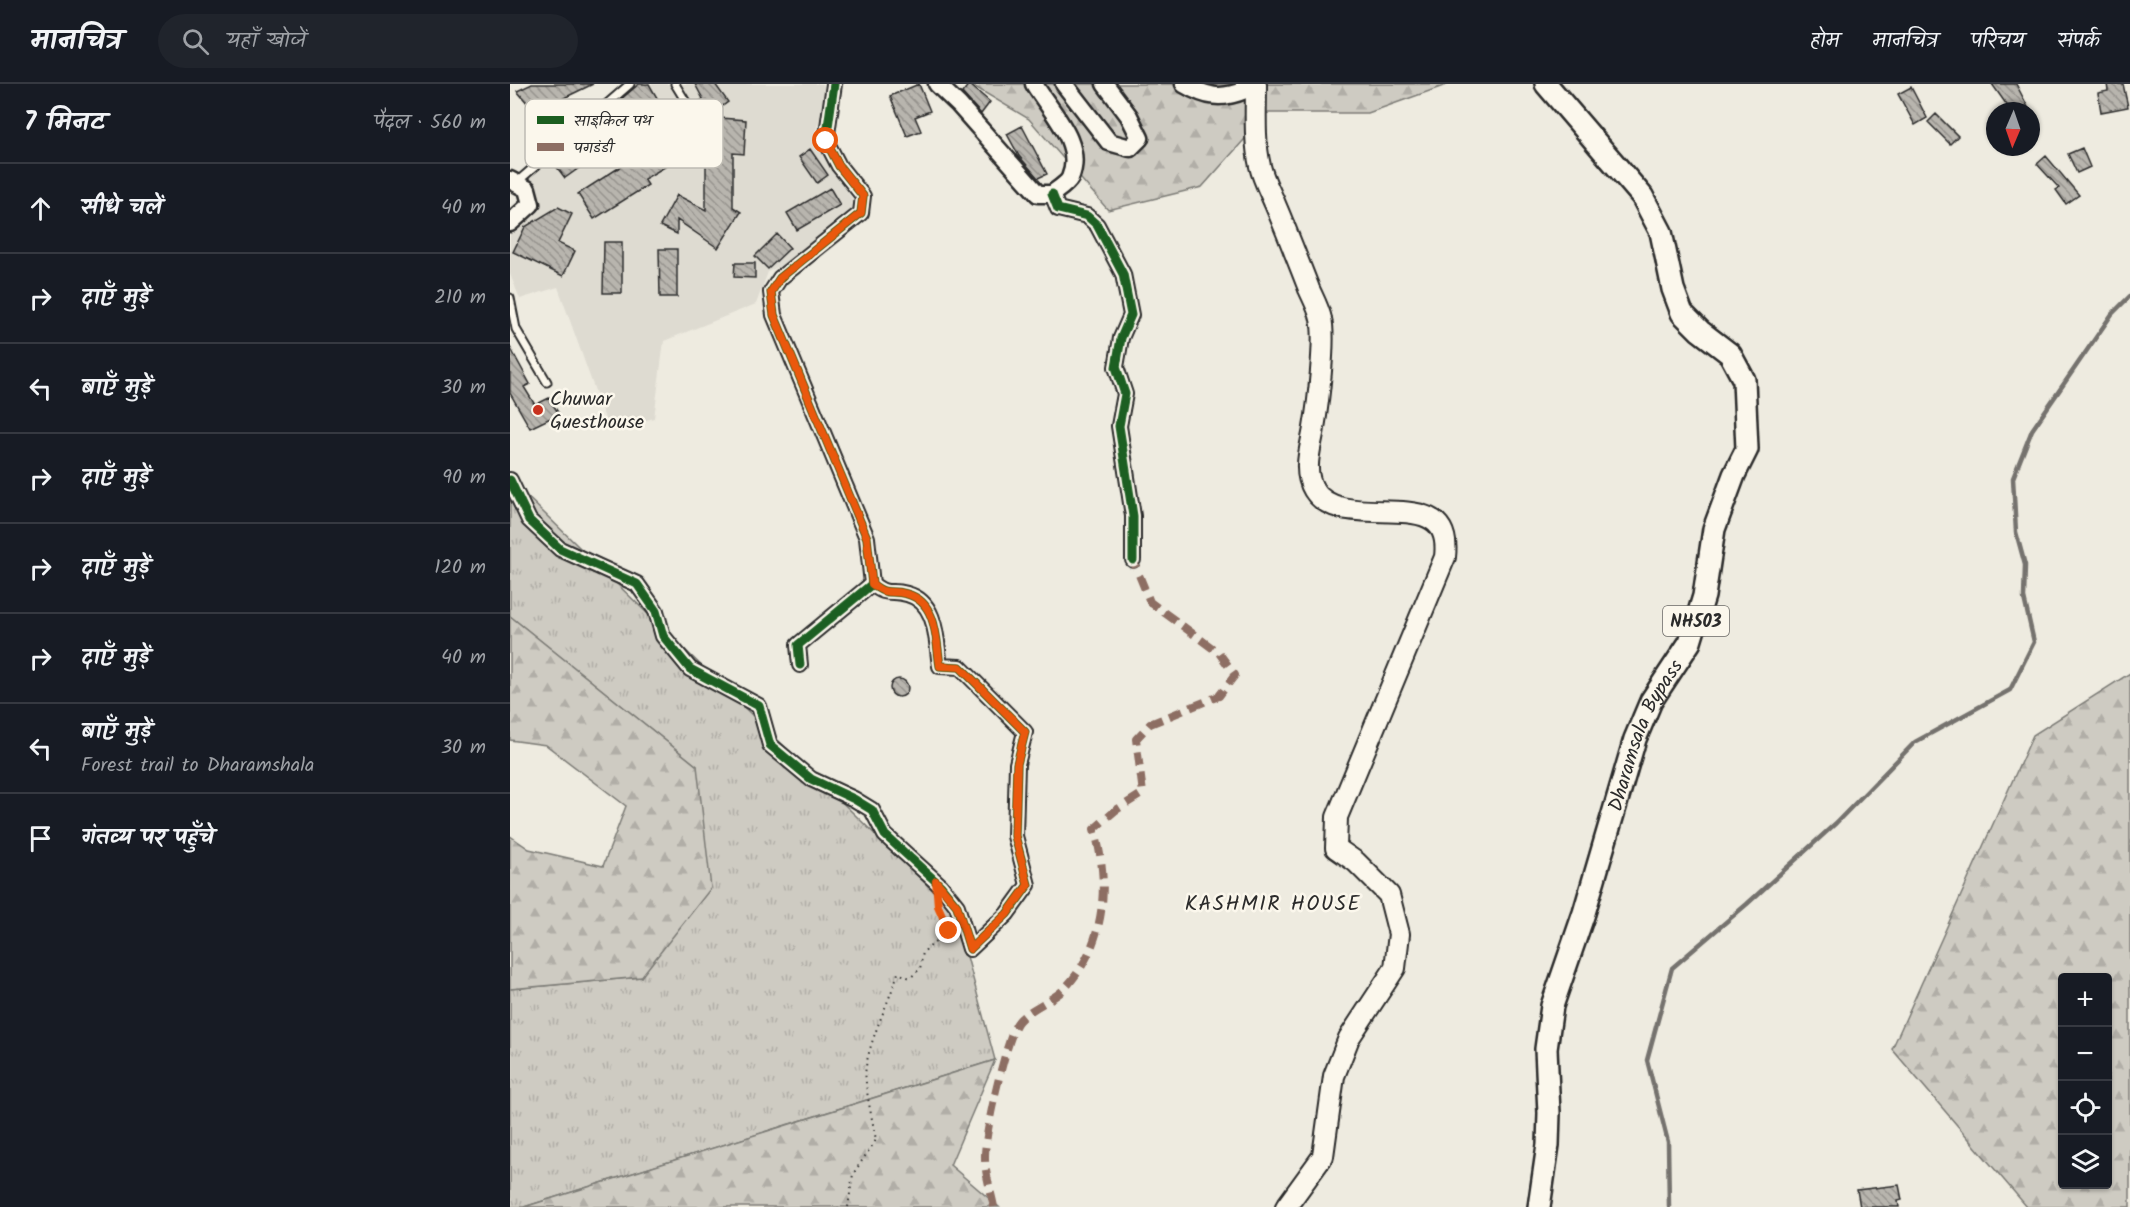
<!DOCTYPE html>
<html lang="hi">
<meta charset="utf-8">
<style>
body{margin:0;font-family:Kalam,"Playpen Sans Deva",sans-serif;background:#20242c;color:#f1f3f6}
.controls{position:absolute;right:18px;bottom:18px;display:grid;overflow:hidden;border-radius:6px;box-shadow:0 2px 4px #0004}
.controls button{width:54px;height:54px;display:grid;place-items:center;padding:0;border:0;border-bottom:2px solid #363941;background:#171b24;color:#f1f3f6;font:30px sans-serif}
.compass{position:absolute;left:1476px;top:18px;width:54px;height:54px;border-radius:50%;background:#171b24;box-shadow:0 2px 4px #0004;rotate:182deg}
.stop{position:absolute;width:18px;height:18px;margin:-14px;border:4px solid #ea580c;border-radius:50%;background:#fff}
.stop.end{background:#ea580c;border-color:#fff;box-shadow:0 2px 6px #0008}
.list{margin:0;padding:0;list-style:none}
h2{display:flex;justify-content:space-between;align-items:center;height:78px;margin:0;padding:0 24px;font-size:26px}
h2 small{font-size:20px;font-weight:400;color:#9ea1a6}
.list li{display:grid;grid-template-columns:39px 1fr auto;gap:18px;align-items:center;box-sizing:border-box;height:90px;padding:0 24px;border-top:2px solid #363941}
.list b{display:block;font-size:22px;white-space:nowrap}
.list p{margin:0;font-size:20px;white-space:nowrap;color:#9ea1a6}
.list em{font-size:20px;font-style:normal;color:#9ea1a6}
.icon{flex:none;width:33px;height:33px;fill:none;stroke:currentColor;stroke-width:2;stroke-linecap:round;stroke-linejoin:round}
.map{position:relative;flex:none;width:1620px;height:1123px;overflow:hidden}
header{display:flex;align-items:center;gap:36px;box-sizing:border-box;height:84px;padding:0 30px;background:#171b24;border-bottom:2px solid #363941}
header strong{font-size:28px}
nav{display:flex;gap:33px;margin-inline-start:auto;font-size:21px}
.search{width:420px;height:54px;background:#20242c;display:flex;align-items:center;gap:15px;box-sizing:border-box;padding:0 21px;border-radius:33px;color:#9ea1a6;font-size:22px}
main{display:flex}
aside{flex:1;background:#171b24}
.map>svg:first-child{display:block}
.built{fill:#dedbd1}
.grass{fill:url(#grass-tufts);stroke:#7c7b76;stroke-width:1.5}
.forest{fill:url(#forest-firs);stroke:#7c7b76;stroke-width:1.5;fill-rule:evenodd}
.lines{fill:none;stroke-linecap:round;stroke-linejoin:round}
.stream{stroke:#74726e;stroke-width:4.5}
.building{fill:url(#building-back-hatch);stroke:#2b2b2b;stroke-width:1.5}
.service-casing{stroke:#2b2b2b;stroke-width:11}
.minor-casing{stroke:#2b2b2b;stroke-width:18}
.tertiary-casing{stroke:#2b2b2b;stroke-width:21}
.secondary-casing{stroke:#2b2b2b;stroke-width:24}
.primary-casing{stroke:#2b2b2b;stroke-width:26}
.path{stroke:#2b2b2b;stroke-width:2;stroke-dasharray:1.5 4.5;stroke-linecap:butt}
.service{stroke:#fbf7ec;stroke-width:7}
.minor{stroke:#fbf7ec;stroke-width:14}
.tertiary{stroke:#fbf7ec;stroke-width:16}
.secondary{stroke:#fbf7ec;stroke-width:20}
.primary{stroke:#fbf7ec;stroke-width:21}
.quiet{stroke:#8d6e63;stroke-width:8;stroke-dasharray:15 8;stroke-linecap:butt}
.cycleway-casing{stroke:#fbf7ec;stroke-width:13}
.cycleway{stroke:#1b5e20;stroke-width:9}
.route{stroke:#ea580c;stroke-width:8}
.poi-dot{fill:#c8321e;stroke:#fbf7ec;stroke-width:2}
.labels{text-anchor:middle;stroke-width:5;stroke-linejoin:round;paint-order:stroke}
.shield{fill:#fbf7ec;stroke:#696865;stroke-width:1.5}
.shield-label{font-size:18px;font-weight:bold;fill:#2b2b2b}
.poi-label{font-size:20px;fill:#2b2b2b;stroke:#fbf7ec;text-anchor:start}
.street-label{font-size:20px;fill:#2b2b2b;stroke:#fbf7ec}
.neighbourhood-label{font-size:21px;letter-spacing:1.5px;fill:#2b2b2b;stroke:#fbf7ec}
.key{fill:#fbf7ec;stroke:#bdbab2;stroke-width:1.5}
.key-label{font-size:16px;fill:#2b2b2b}
</style>
<header>
<strong>मानचित्र</strong>
<div class="search"><svg class="icon" aria-label="search" viewBox="0 0 24 24"><circle cx="10" cy="10" r="6"/><path d="M15 15l6 6"/></svg>यहाँ खोजें</div>
<nav><a>होम</a><a>मानचित्र</a><a>परिचय</a><a>संपर्क</a></nav>
</header>
<main>
<aside>
<h2>7 मिनट<small>पैदल · 560 m</small></h2>
<ul class="list">
<li><svg class="icon" aria-label="ahead" viewBox="0 0 24 24"><path d="M12 20V5M6 11l6-6 6 6"/></svg><div><b>सीधे चलें</b></div><em>40 m</em></li>
<li><svg class="icon" aria-label="right" viewBox="0 0 24 24"><path d="M7 20v-9h11M14 6l5 5-5 5"/></svg><div><b>दाएँ मुड़ें</b></div><em>210 m</em></li>
<li><svg class="icon" aria-label="left" viewBox="0 0 24 24"><path d="M17 20v-9H6M10 6l-5 5 5 5"/></svg><div><b>बाएँ मुड़ें</b></div><em>30 m</em></li>
<li><svg class="icon" aria-label="right" viewBox="0 0 24 24"><path d="M7 20v-9h11M14 6l5 5-5 5"/></svg><div><b>दाएँ मुड़ें</b></div><em>90 m</em></li>
<li><svg class="icon" aria-label="right" viewBox="0 0 24 24"><path d="M7 20v-9h11M14 6l5 5-5 5"/></svg><div><b>दाएँ मुड़ें</b></div><em>120 m</em></li>
<li><svg class="icon" aria-label="right" viewBox="0 0 24 24"><path d="M7 20v-9h11M14 6l5 5-5 5"/></svg><div><b>दाएँ मुड़ें</b></div><em>40 m</em></li>
<li><svg class="icon" aria-label="left" viewBox="0 0 24 24"><path d="M17 20v-9H6M10 6l-5 5 5 5"/></svg><div><b>बाएँ मुड़ें</b><p>Forest trail to Dharamshala</p></div><em>30 m</em></li>
<li><svg class="icon" aria-label="arrive" viewBox="0 0 24 24"><path d="M6 21V4h12l-3 4 3 4H6"/></svg><div><b>गंतव्य पर पहुँचे</b></div></li>
</ul>
</aside>
<div class="map">
<svg width="1620" height="1123" viewBox="0 0 1620 1123">
<defs>
<pattern id="grass-tufts" width="24" height="20" patternUnits="userSpaceOnUse" patternTransform="scale(1.5)"><rect width="24" height="20" fill="#cecbc2"/><path d="M3 7l-1-3M5 7V3M7 7l1-3M15 17l-1-3M17 17v-4M19 17l1-3" fill="none" stroke="#b1aea7"/></pattern>
<pattern id="forest-firs" width="22" height="20" patternUnits="userSpaceOnUse" patternTransform="scale(1.5)"><rect width="22" height="20" fill="#cecbc2"/><path d="M5 1l3.5 6h-7zM16 11l3.5 6h-7z" fill="#b1aea7"/></pattern>
<pattern id="building-back-hatch" width="6" height="6" patternUnits="userSpaceOnUse" patternTransform="scale(1.5)"><rect width="6" height="6" fill="#b8b5ae"/><path d="M-1 5l2 2M0 0l6 6M5-1l2 2" fill="none" stroke="#96938e"/></pattern>
</defs>
<rect width="100%" height="100%" fill="#eeebe0"/>
<filter id="ink" filterUnits="userSpaceOnUse"><feTurbulence type="fractalNoise" baseFrequency=".0167" numOctaves="2"/><feDisplacementMap in="SourceGraphic" scale="12" xChannelSelector="R" yChannelSelector="G"/><feConvolveMatrix kernelMatrix="1 2 1 2 8 2 1 2 1" color-interpolation-filters="sRGB"/></filter>
<g filter="url(#ink)">
<path class="built" d="M 116,0 L 313,0 L 316,16 L 304,52 L 342,115 L 345,143 L 258,188 L 246,220 L 154,257 L 144,334 L 99,346 L 48,203 L 10,215 L 0,190 L 0,147 L 24,132 L 24,111 L 10,97 L 23,92 Z"/>
<path class="grass" d="M 0,396 L 445,828 L 485,976 L 14,1123 L 0,1123 L 0,905 L 131,893 L 187,682 L 0,532 Z"/>
<path class="forest" d="M 460,0 L 939,0 L 858,29 L 758,29 L 692,103 L 598,126 L 519,35 Z
M 0,532 L 187,682 L 201,804 L 131,893 L 0,905 L 0,752 L 19,765 L 93,782 L 116,722 L 36,661 L 0,656 Z
M 1620,589 L 1620,1123 L 1517,1123 L 1382,965 L 1523,651 ZM 1552,894 L 1598,894 L 1598,1100 L 1552,1100 Z
M 485,976 L 440,1081 L 489,1123 L 14,1123 Z"/>
<g class="lines">
<path class="stream" d="M 1159,1123 L 1158,1058 L 1137,976 L 1162,884 L 1237,820 L 1326,739 L 1405,658 L 1500,606 L 1524,558 L 1514,514 L 1515,481 L 1506,448 L 1503,394 L 1522,346 L 1602,230 L 1620,212"/>
</g>
<path class="building" d="M 22,0 L 83,0 L 25,28 L 7,7 Z
M 129,0 L 139,0 L 161,38 L 193,15 L 185,0 L 205,0 L 218,18 L 170,53 L 179,69 L 134,95 L 138,101 L 84,135 L 68,110 L 138,65 L 110,16 Z
M 409,0 L 420,27 L 405,33 L 411,47 L 397,52 L 380,12 Z
M 459,0 L 480,18 L 471,30 L 452,9 Z
M 1482,0 L 1506,0 L 1520,27 L 1501,27 Z
M 1597,0 L 1613,0 L 1618,23 L 1591,28 L 1588,9 L 1598,7 Z
M 1401,3 L 1417,34 L 1405,41 L 1388,10 Z
M 1426,30 L 1448,52 L 1440,60 L 1418,38 Z
M 210,34 L 236,36 L 234,70 L 223,69 L 223,123 L 231,128 L 208,164 L 167,136 L 167,150 L 150,142 L 167,111 L 196,126 L 196,78 L 207,78 Z
M 91,42 L 104,59 L 55,94 L 42,77 Z
M 512,42 L 537,90 L 528,94 L 509,72 L 497,50 Z
M 1572,64 L 1580,83 L 1567,89 L 1558,70 Z
M 300,65 L 318,91 L 307,99 L 289,73 Z
M 1536,72 L 1569,111 L 1556,120 L 1546,106 L 1549,104 L 1527,80 Z
M 320,104 L 330,121 L 287,146 L 277,129 Z
M 48,123 L 62,130 L 48,159 L 65,167 L 53,192 L 3,168 L 15,143 Z
M 267,150 L 280,164 L 258,185 L 245,172 Z
M 94,158 L 112,158 L 112,209 L 93,209 Z
M 149,165 L 167,165 L 167,213 L 150,213 Z
M 225,179 L 245,179 L 245,194 L 224,193 Z
M 0,263 L 20,300 L 14,303 L 25,321 L 39,314 L 49,330 L 20,344 L 0,309 Z
M380 604a9 9 0 1 1 18 0a9 9 0 1 1-18 0Z
M 1389,1101 L 1392,1116 L 1388,1117 L 1389,1123 L 1350,1123 L 1347,1106 Z"/>
<g class="lines">
<g class="service-casing">
<path id="service" d="M 165,0 L 176,18
M 7,98 L 120,0
M 0,214 L 6,245 L 37,298"/>
</g>
<g class="minor-casing">
<path id="minor" d="M 542,110 L 548,125 L 577,132 L 587,141 L 613,190 L 621,231 L 611,254 L 606,283 L 615,310 L 609,342 L 623,432 L 623,476
M 0,396 L 19,436 L 50,465 L 127,500 L 146,527 L 153,552 L 180,585 L 249,622 L 260,661 L 301,695 L 344,715 L 362,726 L 375,751 L 431,802 L 447,822 L 460,865 L 497,830 L 518,801 L 505,752 L 507,680 L 515,648 L 450,583 L 430,582 C 426,557 428,518 397,510 C 380,505 378,513 362,500
M 290,581 L 288,561 L 362,500 L 357,454 L 264,231 L 261,208 L 270,194 L 351,129 L 353,112 L 329,82 L 316,57 L 324,0"/>
</g>
<g class="tertiary-casing">
<path id="tertiary" d="M 427,0 L 449,21 L 528,110 L 542,110 C 547,106 557,100 560,94 C 575,60 540,27 524,0
M 554,0 L 599,58 L 620,64 L 630,54 L 619,32 L 595,0
M 674,0 C 696,13 711,16 735,6 L 734,0
M 0,96 L 17,105 L 21,120 L 0,139"/>
</g>
<g class="secondary-casing">
<path id="secondary" d="M 746,0 C 746,26 744,57 750,82 C 753,95 760,108 765,120 C 777,148 788,177 799,205 C 803,214 809,225 811,235 C 816,255 808,321 804,344 C 801,364 792,386 804,406 C 833,453 944,394 935,473 L 827,733 L 826,764 L 846,778 L 879,811 L 889,850 L 885,884 L 839,954 L 824,992 L 813,1072 L 776,1123"/>
</g>
<g class="primary-casing">
<g id="primary">
<path id="s1" d="M 1029,1123 L 1038,1061 L 1039,1029 L 1036,965 L 1042,922 L 1074,829 L 1125,655 L 1141,617 L 1180,558 L 1194,512 L 1204,445 L 1224,391 L 1237,365 L 1234,296 L 1220,270 L 1190,247 L 1172,229 L 1163,205 L 1151,148 L 1132,112 L 1036,0"/>
</g>
</g>
<path class="path" d="M 338,1123 L 343,1090 L 366,1056 C 363,1038 353,998 356,982 C 362,949 378,921 388,889 L 400,894 L 410,885 L 413,868 L 439,847 L 429,824"/>
<use href="#service" class="service"/>
<use href="#minor" class="minor"/>
<use href="#tertiary" class="tertiary"/>
<use href="#secondary" class="secondary"/>
<use href="#primary" class="primary"/>
<path class="quiet" d="M 484,1123 C 481,1107 475,1090 475,1074 C 474,1051 495,961 506,941 C 512,928 542,917 553,906 C 595,864 601,800 584,745 L 606,726 L 633,709 L 626,655 L 640,640 L 709,612 L 725,591 L 709,569 L 640,518 L 623,476"/>
<g class="cycleway-casing">
<path id="cycleway" d="M 542,110 L 548,125 L 577,132 L 587,141 L 613,190 L 621,231 L 611,254 L 606,283 L 615,310 L 609,342 L 623,432 L 623,476
M 0,396 L 19,436 L 50,465 L 127,500 L 146,527 L 153,552 L 180,585 L 249,622 L 260,661 L 301,695 L 344,715 L 362,726 L 375,751 L 431,802 L 447,822 L 460,865 L 497,830 L 518,801 L 505,752 L 507,680 L 515,648 L 450,583 L 430,582 C 426,557 428,518 397,510 C 380,505 378,513 362,500
M 290,581 L 288,561 L 362,500 L 357,454 L 264,231 L 261,208 L 270,194 L 351,129 L 353,112 L 329,82 L 316,57 L 324,0"/>
</g>
<use href="#cycleway" class="cycleway"/>
</g>
</g>
<g class="lines" filter="url(#ink)">
<path class="route" d="M 316,57 L 329,82 L 353,112 L 351,129 L 270,194 L 261,208 L 264,231 L 357,454 L 362,500 C 378,513 380,505 397,510 C 428,518 426,557 430,582 L 450,583 L 515,648 L 507,680 L 505,752 L 518,801 L 497,830 L 460,865 L 447,822 L 426,797 L 428,822 L 439,847"/>
</g>
<circle class="poi-dot" cx="28" cy="326" r="6"/>
<g class="labels">
<rect class="shield" x="1153" y="522" width="66" height="30" rx="4.5"/>
<g class="shield-label">
<text x="1186" y="543">NH503</text>
</g>
<g class="poi-label">
<text x="40" y="321">Chuwar<tspan x="40" dy="23">Guesthouse</tspan></text>
</g>
<g class="street-label">
<text dy="7" stroke="none"><textPath href="#s1" startOffset="489">Dharamsala Bypass</textPath></text>
</g>
<g class="neighbourhood-label">
<text x="763" y="826">KASHMIR HOUSE</text>
</g>
</g>
<rect x="15" y="15" width="198" height="69" rx="9" class="key"/>
<rect x="27" y="32" width="27" height="8" fill="#1b5e20"/>
<rect x="27" y="59" width="27" height="8" fill="#8d6e63"/>
<g class="key-label">
<text x="64" y="42">साइकिल पथ</text>
<text x="64" y="69">पगडंडी</text>
</g>
</svg>
<div class="controls">
<button>+</button>
<button>−</button>
<button><svg class="icon" aria-label="locate" viewBox="0 0 24 24"><circle cx="12" cy="12" r="6"/><path d="M12 2v4M12 18v4M2 12h4M18 12h4"/></svg></button>
<button><svg class="icon" aria-label="layers" viewBox="0 0 24 24"><path d="M12 4l9 5-9 5-9-5zM3 14l9 5 9-5"/></svg></button>
</div>
<svg class="compass" viewBox="-18 -18 36 36"><path d="M0-13l5 13h-10z" fill="#e53935"/><path d="M0 13l5-13h-10z" fill="#9ea1a6"/></svg>
<div class="stop" style="left:316px;top:57px"></div>
<div class="stop end" style="left:439px;top:847px"></div>
</div>
</main>
